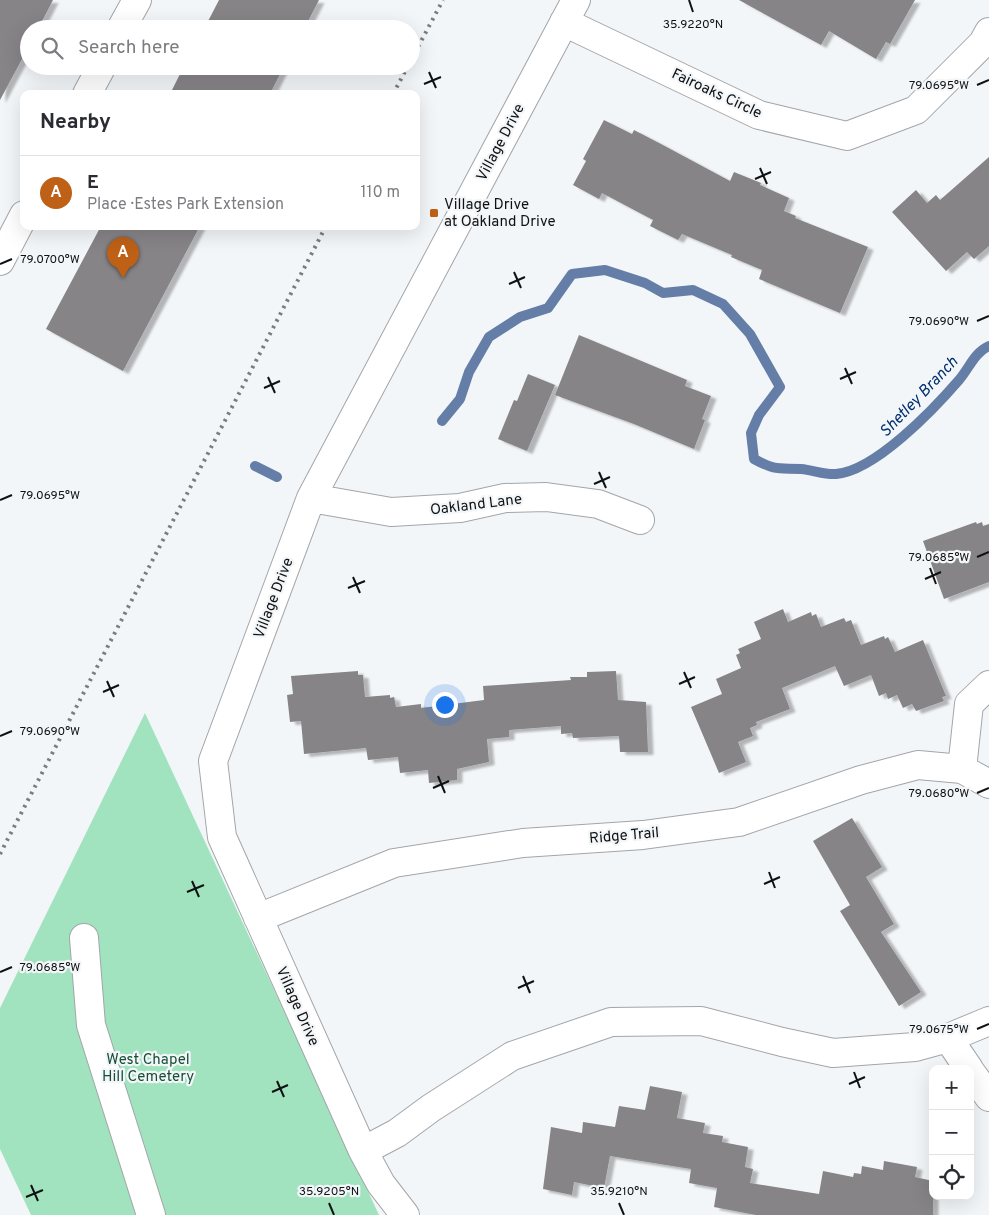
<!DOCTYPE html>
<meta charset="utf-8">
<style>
body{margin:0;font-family:Overpass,sans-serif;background:#f2f2f3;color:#2b2b33}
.controls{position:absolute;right:15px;bottom:15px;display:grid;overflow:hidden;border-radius:10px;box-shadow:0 5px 20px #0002}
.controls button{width:45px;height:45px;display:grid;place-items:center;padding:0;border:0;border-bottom:1px solid #e1e1e2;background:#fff;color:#2b2b33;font:25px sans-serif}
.you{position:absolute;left:444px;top:704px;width:18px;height:18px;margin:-12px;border:4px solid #fff;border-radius:50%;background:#1a73e8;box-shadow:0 0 0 8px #1a73e833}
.badge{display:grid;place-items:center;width:32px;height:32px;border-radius:50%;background:#be6016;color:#fff;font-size:16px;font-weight:700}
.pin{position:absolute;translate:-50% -41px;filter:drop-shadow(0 1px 2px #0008)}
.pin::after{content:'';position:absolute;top:26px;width:18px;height:15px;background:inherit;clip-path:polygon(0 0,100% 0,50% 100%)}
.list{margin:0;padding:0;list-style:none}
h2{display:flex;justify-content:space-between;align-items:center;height:65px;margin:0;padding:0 20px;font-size:21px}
h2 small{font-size:16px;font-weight:400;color:#7c7c81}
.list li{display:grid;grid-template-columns:32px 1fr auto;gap:15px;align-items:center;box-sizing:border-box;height:75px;padding:0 20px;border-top:1px solid #e1e1e2}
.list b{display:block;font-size:19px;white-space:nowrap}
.list p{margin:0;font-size:16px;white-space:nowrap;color:#7c7c81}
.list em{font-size:16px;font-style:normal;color:#7c7c81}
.icon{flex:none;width:28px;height:28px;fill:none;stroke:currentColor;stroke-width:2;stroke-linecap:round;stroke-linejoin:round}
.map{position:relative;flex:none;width:989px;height:1215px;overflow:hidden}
.search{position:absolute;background:#fff;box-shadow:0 5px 20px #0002;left:20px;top:20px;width:400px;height:55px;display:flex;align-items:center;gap:12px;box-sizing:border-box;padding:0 18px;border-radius:28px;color:#7c7c81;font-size:19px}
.panel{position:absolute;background:#fff;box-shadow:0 5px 20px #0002;left:20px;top:90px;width:400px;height:140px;border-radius:10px}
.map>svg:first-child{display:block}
.green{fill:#a1e3be}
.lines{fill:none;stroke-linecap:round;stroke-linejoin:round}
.stream{stroke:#647ea7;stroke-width:10}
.building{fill:#868487;filter:url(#shadow)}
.minor-casing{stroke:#a3a6a9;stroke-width:30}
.minor{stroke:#fff;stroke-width:28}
.rail{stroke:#7a7c7e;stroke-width:4;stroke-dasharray:2.5 5;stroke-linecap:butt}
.ticks{fill:none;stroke:#101112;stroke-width:2}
.poi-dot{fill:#be6016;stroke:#f3f6f9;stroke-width:2}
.labels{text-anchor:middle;stroke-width:4.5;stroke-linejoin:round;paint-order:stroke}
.street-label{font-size:15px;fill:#101112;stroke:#f3f6f9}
.poi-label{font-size:15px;fill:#101112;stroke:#f3f6f9;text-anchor:start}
.park-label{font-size:15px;fill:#164f35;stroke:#f3f6f9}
.water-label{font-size:16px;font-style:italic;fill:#002e70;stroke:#f3f6f9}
.ticks-label{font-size:12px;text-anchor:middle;fill:#101112;stroke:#f3f6f9;stroke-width:4.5;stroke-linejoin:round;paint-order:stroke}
</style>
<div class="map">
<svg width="989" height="1215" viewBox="0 0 989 1215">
<defs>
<filter id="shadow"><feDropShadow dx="5.5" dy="3" stdDeviation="1" flood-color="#0004"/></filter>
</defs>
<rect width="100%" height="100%" fill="#f3f6f9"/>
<path class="green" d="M 145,713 L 379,1215 L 31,1215 L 0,1149 L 0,1008 Z"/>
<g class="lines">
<path class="stream" d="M 442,421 L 460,399 L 469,372 L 489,337 L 520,317 L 548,308 L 572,274 L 605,270 L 645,283 L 663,293 L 693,290 L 723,304 L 750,334 L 780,387 L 759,415 L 751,433 L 754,459 C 776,471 778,468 801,469 C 813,470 825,475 836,474 C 875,471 934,409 959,380 C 970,367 974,353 989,346
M 255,466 L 277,477"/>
</g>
<path class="building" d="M 0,0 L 53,0 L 38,29 L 29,29 L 29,46 L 0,100 Z
M 219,0 L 319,0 L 304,29 L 204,29 Z
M 739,0 L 915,0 L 890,44 L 886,42 L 876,59 L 829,31 L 821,45 Z
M 184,66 L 284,66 L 270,94 L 170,94 Z
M 604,120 L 632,134 L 634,130 L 661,144 L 730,181 L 734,172 L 761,183 L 760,185 L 789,198 L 784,211 L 796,216 L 795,218 L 868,247 L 840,313 L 759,279 L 762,270 L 731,257 L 732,255 L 682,234 L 678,240 L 650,226 L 653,220 L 602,193 L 599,199 L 573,185 L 586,161 L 583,159 Z
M 989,157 L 989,246 L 974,259 L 967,252 L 946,271 L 892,212 L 916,190 L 927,203 L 936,195 L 940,200 Z
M 101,226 L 200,226 L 123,371 L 46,329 Z
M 579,335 L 687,380 L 685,386 L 711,396 L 702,419 L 705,420 L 694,449 L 634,424 L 555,395 Z
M 528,374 L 555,385 L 527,451 L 498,439 L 514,400 L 517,401 Z
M 976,522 L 977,524 L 982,522 L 983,526 L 989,524 L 989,582 L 944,599 L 923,541 Z
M 783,609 L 788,622 L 811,612 L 812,616 L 816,614 L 821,627 L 844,618 L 846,622 L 851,620 L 861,645 L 884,636 L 885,639 L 888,637 L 895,652 L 923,640 L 946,696 L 942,697 L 944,701 L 916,711 L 912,704 L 903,708 L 897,695 L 888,699 L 886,693 L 879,696 L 871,675 L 844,686 L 835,666 L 782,688 L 790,709 L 756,722 L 757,725 L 750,728 L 753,736 L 738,742 L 746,762 L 719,773 L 691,707 L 722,694 L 716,679 L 741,668 L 736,655 L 740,653 L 738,649 L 761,639 L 754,622 Z
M 358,671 L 358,675 L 363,675 L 365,697 L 390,695 L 390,698 L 394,697 L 396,707 L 421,704 L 421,708 L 484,700 L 483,686 L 571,680 L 570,677 L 587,677 L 587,672 L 616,671 L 618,700 L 646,702 L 648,752 L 620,752 L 619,736 L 573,738 L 572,733 L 561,734 L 561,726 L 509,730 L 509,737 L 487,739 L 489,762 L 457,769 L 457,780 L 429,783 L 428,770 L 400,773 L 398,757 L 368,760 L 366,748 L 304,754 L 301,721 L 290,722 L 287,695 L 293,694 L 291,676 Z
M 852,818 L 882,867 L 866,877 L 894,924 L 881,932 L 921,992 L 899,1006 L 840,911 L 850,905 L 813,841 Z
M 650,1086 L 682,1092 L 677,1118 L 705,1123 L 703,1133 L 723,1136 L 722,1142 L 748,1147 L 745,1167 L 753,1169 L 750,1183 L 819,1194 L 823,1171 L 853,1177 L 854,1173 L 861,1174 L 862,1166 L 883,1170 L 884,1161 L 917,1167 L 915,1177 L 933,1181 L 933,1215 L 756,1215 L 714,1207 L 717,1188 L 689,1183 L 691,1169 L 610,1156 L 604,1188 L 574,1182 L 572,1195 L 543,1189 L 551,1127 L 582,1133 L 583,1122 L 615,1127 L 619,1106 L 645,1110 Z"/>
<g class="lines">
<g class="minor-casing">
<path id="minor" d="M 564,22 L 759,115 L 847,136 L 916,110 L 983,43 L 989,32
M 121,29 L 137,0
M 87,94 L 102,66
M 0,261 L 24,215
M 311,498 L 391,512 L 460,508 L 505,498 L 546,497 L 598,504 L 640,520
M 962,769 L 969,704 L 989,685
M 258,918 L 394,863 L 523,843 L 643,835 L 739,822 L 861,780 L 918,765 L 962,769 L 989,784
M 84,938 L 91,1025 L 151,1215
M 948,1038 L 969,1069
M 970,1071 L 989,1097
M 363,1151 L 397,1133 L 431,1108 L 512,1056 L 611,1022 L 701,1021 L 782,1042 L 833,1053 L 915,1047 L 948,1038 L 989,1021
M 405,1215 L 381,1184 L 363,1151 L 222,837 L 213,761 L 311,498 L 576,0"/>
</g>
<use href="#minor" class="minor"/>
<path class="rail" d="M 411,60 L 443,0
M 393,94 L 408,66
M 0,854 L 326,226"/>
</g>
<path class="ticks" d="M 689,0 L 693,12M 429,72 L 436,88M 424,84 L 441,77M 977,85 L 989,80M 760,168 L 767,184M 755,179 L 771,172M 0,264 L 12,259M 514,272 L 521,288M 509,284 L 525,277M 977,321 L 989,316M 845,368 L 852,384M 268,377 L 275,393M 840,379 L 856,372M 264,388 L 280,381M 599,472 L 606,488M 594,484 L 610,477M 0,500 L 12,495M 977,557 L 989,552M 930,568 L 936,584M 353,577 L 360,593M 925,579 L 941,572M 348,588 L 365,581M 684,672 L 691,688M 107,681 L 114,697M 679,684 L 695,677M 103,692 L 119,685M 0,736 L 12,731M 438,776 L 445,793M 433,788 L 449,781M 977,793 L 989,788M 769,872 L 775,888M 192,881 L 199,897M 764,884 L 780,877M 187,892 L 204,885M 0,972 L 12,967M 523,976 L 530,993M 518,988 L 534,981M 977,1029 L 989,1024M 854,1072 L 860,1088M 277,1081 L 284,1097M 849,1084 L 865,1077M 272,1092 L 288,1085M 31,1185 L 38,1201M 26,1197 L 43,1190M 329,1203 L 334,1215M 619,1203 L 624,1215"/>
<rect class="poi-dot" x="429" y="208" width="10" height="10" rx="2.5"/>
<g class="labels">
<g class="street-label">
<text transform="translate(717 93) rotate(25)" y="5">Fairoaks Circle</text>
<text transform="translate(500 142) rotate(-62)" y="5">Village Drive</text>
<text transform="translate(476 504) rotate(-7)" y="5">Oakland Lane</text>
<text transform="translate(273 598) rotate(-69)" y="5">Village Drive</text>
<text transform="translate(624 835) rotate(-5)" y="5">Ridge Trail</text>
<text transform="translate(298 1006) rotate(66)" y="5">Village Drive</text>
</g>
<g class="poi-label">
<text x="444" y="209">Village Drive<tspan x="444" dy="17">at Oakland Drive</tspan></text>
</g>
<g class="park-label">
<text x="148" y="1064">West Chapel<tspan x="148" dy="17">Hill Cemetery</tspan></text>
</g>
<g class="water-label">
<text transform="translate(918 396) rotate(-46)" y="6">Shetley Branch</text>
</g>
</g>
<g class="ticks-label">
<text x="693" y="28">35.9220°N</text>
<text x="939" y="89">79.0695°W</text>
<text x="50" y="263">79.0700°W</text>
<text x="939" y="325">79.0690°W</text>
<text x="50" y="499">79.0695°W</text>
<text x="939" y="561">79.0685°W</text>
<text x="50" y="735">79.0690°W</text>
<text x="939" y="797">79.0680°W</text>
<text x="50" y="971">79.0685°W</text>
<text x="939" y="1033">79.0675°W</text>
<text x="329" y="1195">35.9205°N</text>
<text x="619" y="1195">35.9210°N</text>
</g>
</svg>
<div class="controls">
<button>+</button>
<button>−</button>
<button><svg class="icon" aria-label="locate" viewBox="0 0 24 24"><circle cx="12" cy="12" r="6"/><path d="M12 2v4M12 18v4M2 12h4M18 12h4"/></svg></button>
</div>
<div class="you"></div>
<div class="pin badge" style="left:123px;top:278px">A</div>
<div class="search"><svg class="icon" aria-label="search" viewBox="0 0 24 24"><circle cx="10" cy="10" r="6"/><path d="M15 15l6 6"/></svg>Search here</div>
<section class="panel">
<h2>Nearby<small></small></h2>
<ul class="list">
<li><span class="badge">A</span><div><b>E</b><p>Place · Estes Park Extension</p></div><em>110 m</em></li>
</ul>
</section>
</div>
